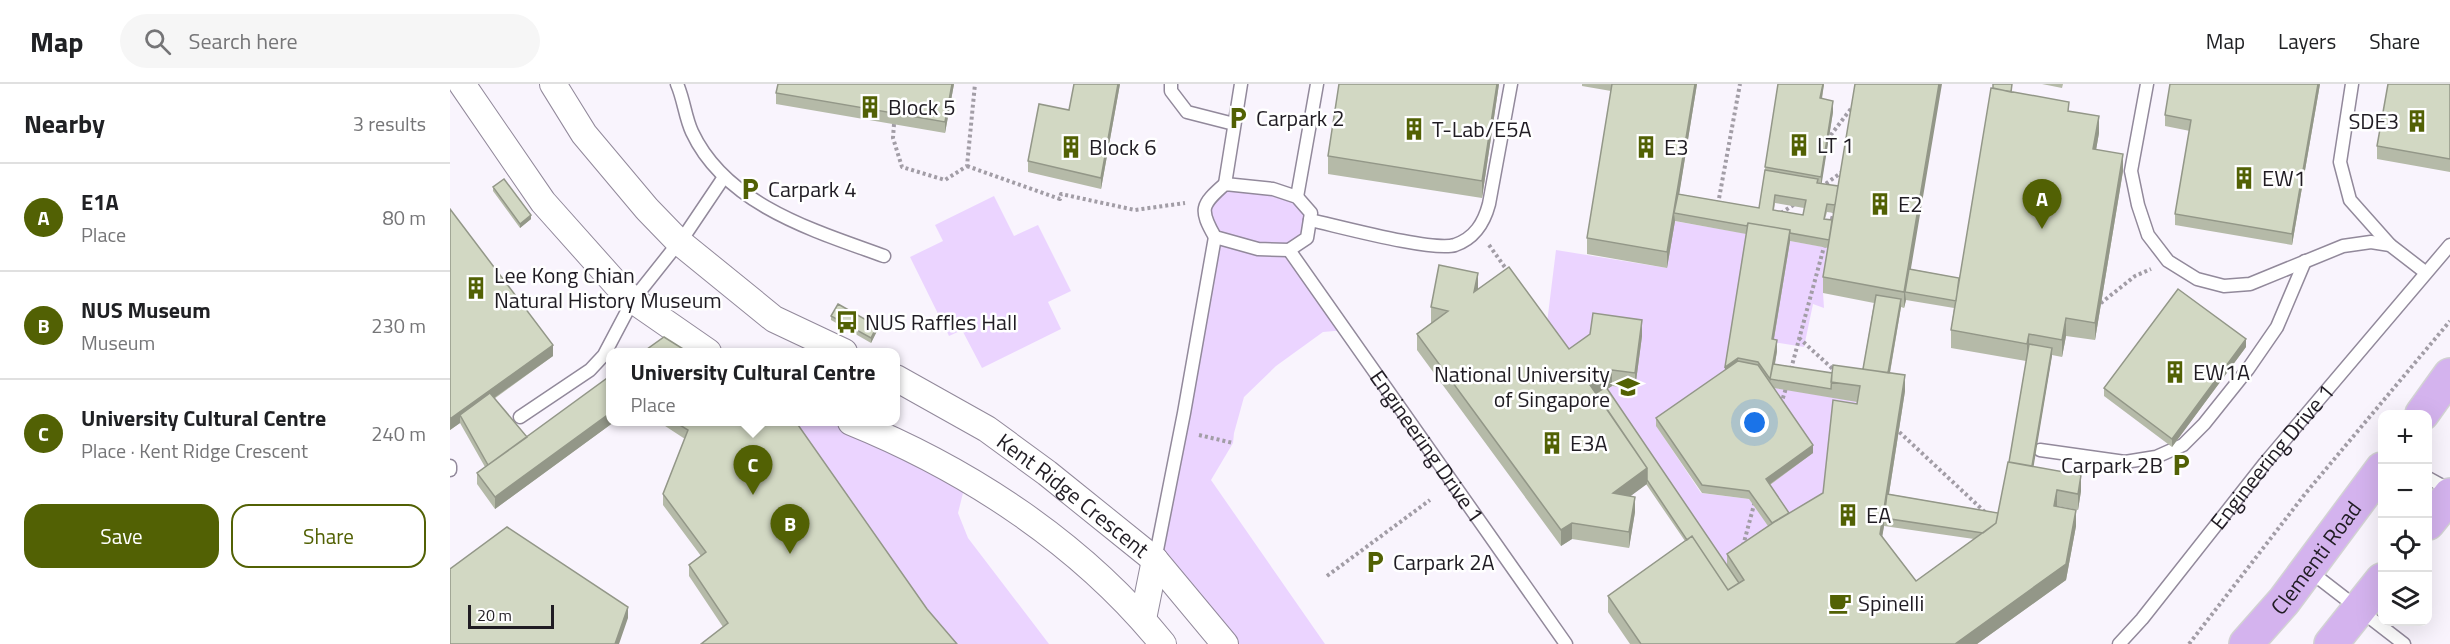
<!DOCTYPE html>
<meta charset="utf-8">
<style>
body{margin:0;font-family:"Titillium Web",sans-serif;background:#f6f6f6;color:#202124}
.controls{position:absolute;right:18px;bottom:18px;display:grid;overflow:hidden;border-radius:12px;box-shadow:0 6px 24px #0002}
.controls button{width:54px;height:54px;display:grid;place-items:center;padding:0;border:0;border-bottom:2px solid #e0e0e0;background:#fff;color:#202124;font:30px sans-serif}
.scale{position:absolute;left:18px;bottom:15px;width:86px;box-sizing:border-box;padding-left:6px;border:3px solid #201c23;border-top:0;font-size:16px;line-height:21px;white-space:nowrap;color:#201c23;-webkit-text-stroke:4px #fff;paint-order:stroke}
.you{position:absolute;left:1305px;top:339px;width:21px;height:21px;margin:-15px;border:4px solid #fff;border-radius:50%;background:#1a73e8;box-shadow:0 0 0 9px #1a73e833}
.badge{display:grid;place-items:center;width:39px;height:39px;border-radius:50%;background:#526104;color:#fff;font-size:20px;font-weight:700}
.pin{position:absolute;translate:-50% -50px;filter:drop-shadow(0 2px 3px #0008)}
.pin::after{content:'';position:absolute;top:32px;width:21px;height:18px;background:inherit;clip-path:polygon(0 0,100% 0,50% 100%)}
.popup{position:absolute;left:156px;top:264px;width:294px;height:78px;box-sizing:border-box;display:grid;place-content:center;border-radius:12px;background:#fff;filter:drop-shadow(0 2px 4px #0005);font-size:20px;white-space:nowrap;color:#757577}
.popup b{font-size:22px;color:#202124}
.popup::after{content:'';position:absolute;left:50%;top:100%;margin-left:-12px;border:12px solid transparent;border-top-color:#fff}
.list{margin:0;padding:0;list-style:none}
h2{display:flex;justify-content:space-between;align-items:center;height:78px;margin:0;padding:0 24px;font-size:26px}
h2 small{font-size:20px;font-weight:400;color:#757577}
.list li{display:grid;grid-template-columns:39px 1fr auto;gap:18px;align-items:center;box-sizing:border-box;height:108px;padding:0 24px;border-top:2px solid #e0e0e0}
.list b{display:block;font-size:22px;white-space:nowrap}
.list p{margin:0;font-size:20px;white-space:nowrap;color:#757577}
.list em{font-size:20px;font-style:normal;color:#757577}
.actions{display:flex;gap:12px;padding:18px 24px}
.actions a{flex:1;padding:14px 0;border:2px solid #526104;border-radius:18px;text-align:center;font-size:21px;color:#526104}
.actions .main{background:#526104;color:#fff}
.icon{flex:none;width:33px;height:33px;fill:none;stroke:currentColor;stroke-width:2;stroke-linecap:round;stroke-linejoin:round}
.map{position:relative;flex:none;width:2000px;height:560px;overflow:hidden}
header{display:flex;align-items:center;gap:36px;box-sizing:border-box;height:84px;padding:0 30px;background:#fff;border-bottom:2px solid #e0e0e0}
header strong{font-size:28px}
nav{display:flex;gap:33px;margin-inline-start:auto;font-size:21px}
.search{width:420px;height:54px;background:#f6f6f6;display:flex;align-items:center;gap:15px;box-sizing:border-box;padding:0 21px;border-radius:33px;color:#757577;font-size:22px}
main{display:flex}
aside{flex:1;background:#fff}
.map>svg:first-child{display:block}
.green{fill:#ebd4ff}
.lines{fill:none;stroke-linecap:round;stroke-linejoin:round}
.service-casing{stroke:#92899b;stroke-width:15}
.minor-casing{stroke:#92899b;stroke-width:28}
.primary-casing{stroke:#d2d2d3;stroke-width:36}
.path{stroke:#a29da6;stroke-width:4;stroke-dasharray:3 3;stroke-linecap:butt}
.service{stroke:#fff;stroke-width:12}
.minor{stroke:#fff;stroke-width:26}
.primary{stroke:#d4b3ee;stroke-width:33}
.wall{fill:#b5baa8;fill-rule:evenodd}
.shaded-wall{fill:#939788}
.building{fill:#d2d8c3;stroke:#939788;stroke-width:1.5;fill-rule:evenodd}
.labels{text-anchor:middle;stroke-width:5;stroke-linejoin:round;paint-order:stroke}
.poi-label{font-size:22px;fill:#201c23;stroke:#fff;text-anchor:start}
.street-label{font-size:22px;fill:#201c23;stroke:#fff}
</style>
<header>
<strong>Map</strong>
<div class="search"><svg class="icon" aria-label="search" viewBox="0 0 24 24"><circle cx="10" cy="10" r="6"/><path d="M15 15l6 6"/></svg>Search here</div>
<nav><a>Map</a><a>Layers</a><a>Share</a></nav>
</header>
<main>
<aside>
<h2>Nearby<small>3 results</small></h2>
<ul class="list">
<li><span class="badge">A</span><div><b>E1A</b><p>Place</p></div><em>80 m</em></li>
<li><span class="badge">B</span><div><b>NUS Museum</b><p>Museum</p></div><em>230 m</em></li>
<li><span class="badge">C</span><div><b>University Cultural Centre</b><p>Place · Kent Ridge Crescent</p></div><em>240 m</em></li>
</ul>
<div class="actions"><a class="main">Save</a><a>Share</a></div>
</aside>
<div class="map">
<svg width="2000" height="560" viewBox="0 0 2000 560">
<rect width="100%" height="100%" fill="#f9f4fd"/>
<path class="green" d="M 775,100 L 823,105 L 861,129 L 857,154 L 839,165 L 896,246 L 873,248 L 826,282 L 794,313 L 784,349 L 783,359 L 761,396 L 875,560 L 775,560 L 705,476 L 765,153 L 754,133 Z
M 544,112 L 564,152 L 588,141 L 621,207 L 598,218 L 611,245 L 532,284 L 512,246 L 499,252 L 460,173 L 493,157 L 485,141 Z
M 1224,137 L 1298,150 L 1275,294 L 1207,343 L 1251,409 L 1299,415 L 1326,453 L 1277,486 L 1156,307 L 1162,302 L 1185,304 L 1140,266 L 1119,268 L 1097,239 L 1106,166 L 1217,184 Z
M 1340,157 L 1380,164 L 1373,209 L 1374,224 L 1363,220 L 1354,263 L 1323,258 Z
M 1320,303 L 1410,318 L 1373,425 L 1342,441 L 1316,403 Z
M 327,338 L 396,338 L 514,405 L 508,429 L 518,454 L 599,560 L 498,560 Z"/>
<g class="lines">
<g class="service-casing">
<g id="service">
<path d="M 227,0 C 234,16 235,33 242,48 C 276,121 365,147 434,172"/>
<path d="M 721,0 L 721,7 L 737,28 L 784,40"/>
<path d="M 1697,0 L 1681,87 L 1688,121 L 1698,151 L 1718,177 L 1747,195 L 1774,202 L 1800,200 L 1893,162 L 1921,158 L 1940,161 L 1975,188"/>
<path d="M 1902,0 L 1890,78 L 1900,116 L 1940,161"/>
<path d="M 775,100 L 823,105 L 847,113 L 861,129 L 857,154 L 839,166 L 808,165 L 765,153 C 749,125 751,121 775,100 Z"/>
<path d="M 775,100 L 791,0"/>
<path d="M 847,113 L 867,0"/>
<path d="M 860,136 C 888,142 983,168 1005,161 C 1025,154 1034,139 1039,120 L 1061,0"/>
<path id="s1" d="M 839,166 L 1116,560"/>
<path d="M 70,333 L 140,286 L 154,271 L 183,216 L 237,148 L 274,93"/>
<path d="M 1590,366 L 1675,378 L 1706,373 L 1733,361 L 1754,340 L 1798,285 L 1827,243 L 1855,177"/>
<path d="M 0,386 L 0,382"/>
<path d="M 1978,394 L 2000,406"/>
<path d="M 705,476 L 734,329 L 765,153"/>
<path d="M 1857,485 L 1954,560"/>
<path id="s2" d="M 1669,560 L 1692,535 L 1815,379 L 2000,161"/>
</g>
</g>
<g class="minor-casing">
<g id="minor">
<path d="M 12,0 L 93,118 L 167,201 L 183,216 L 258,268"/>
<path d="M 103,0 L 134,50 L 197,125 L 228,157 L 324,235 L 394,268"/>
<path id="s3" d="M 446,294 L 537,345 L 597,389 L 705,476 L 775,560"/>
<path d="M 401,338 C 519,386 632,460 713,560"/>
<path d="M 693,535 L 705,476"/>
</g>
</g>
<g class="primary-casing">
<g id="primary">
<path d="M 1972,330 L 2000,291"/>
<path d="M 1978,439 L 2000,411"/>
<path id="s4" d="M 1796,560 L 1834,517 L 1932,385"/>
<path d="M 1881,560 L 1932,496"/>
</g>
</g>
<path class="path" d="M 444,40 L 443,54 L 452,83 L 495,96 L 517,82 L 525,0
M 1377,56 L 1403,22
M 517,82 L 610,115 L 611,110 L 685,126 L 735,119
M 1371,103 L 1392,88
M 1268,120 L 1290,0
M 1331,129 L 1345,120
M 1380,141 L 1385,125
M 1039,161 L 1059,189
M 1646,223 L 1685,192 L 1701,185
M 1349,254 L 1385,287
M 1341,285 L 1375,159
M 1331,320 L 1337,301
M 1445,344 L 1536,429
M 749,351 L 783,359
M 1293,462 L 1305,417
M 877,492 L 980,416
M 1739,560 L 1855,410 L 2000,237"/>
<use href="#service" class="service"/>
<use href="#minor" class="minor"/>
<use href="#primary" class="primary"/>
</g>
<path class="wall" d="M 504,0 L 495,49 L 326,20 L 326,9 Z
M 670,0 L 651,105 L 578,88 L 578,77 L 619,26 Z
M 1049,0 L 1032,114 L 878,90 L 878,72 Z
M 1132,0 L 1247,0 L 1229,110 L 1309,124 L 1328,0 L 1374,0 L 1372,15 L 1383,28 L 1371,100 L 1461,185 L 1509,194 L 1562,8 L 1619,27 L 1649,49 L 1646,66 L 1673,87 L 1645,256 L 1616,252 L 1612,273 L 1602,271 L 1583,382 L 1631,407 L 1628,426 L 1607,422 L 1626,442 L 1616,496 L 1527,560 L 1180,560 L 1158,528 L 1158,512 L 1235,457 L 1196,400 L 1180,412 L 1185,428 L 1179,464 L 1122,455 L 1111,462 L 967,266 L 967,250 L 981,239 L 981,223 L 1028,206 L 1119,265 L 1192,252 L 1185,305 L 1162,302 L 1157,305 L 1277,482 L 1277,470 L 1318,442 L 1299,415 L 1252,409 L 1206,342 L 1206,334 L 1275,287 L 1296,150 L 1225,137 L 1217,184 L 1137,170 L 1137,154 L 1161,7 L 1132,2 ZM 1325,119 L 1354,124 L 1353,131 L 1324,126 ZM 1377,128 L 1384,129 L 1382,136 L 1375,135 ZM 1340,157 L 1378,164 L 1373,193 L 1373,209 L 1424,219 L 1413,285 L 1382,289 L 1325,280 L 1327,267 L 1324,255 ZM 1456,216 L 1504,224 L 1501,246 L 1501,264 L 1576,277 L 1559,378 L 1548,429 L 1439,410 L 1455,307 L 1440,289 L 1451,223 L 1454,224 ZM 1324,304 L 1407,318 L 1373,409 L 1339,429 L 1320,401 L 1363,369 ZM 1434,442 L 1524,455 L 1466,497 L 1432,452 Z
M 1592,0 L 1613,0 L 1612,4 Z
M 1720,0 L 1870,0 L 1842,161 L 1725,141 L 1725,130 L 1740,47 L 1715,42 L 1715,31 Z
M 2000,0 L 2000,88 L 1927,75 L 1927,62 Z
M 43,103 L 81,135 L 70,144 L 43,107 Z
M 0,125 L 103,272 L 44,315 L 77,353 L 164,338 L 45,425 L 27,400 L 27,389 L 35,383 L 10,339 L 0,346 Z
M 381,232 L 427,247 L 421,259 L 381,236 Z
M 1796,263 L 1722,363 L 1654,312 L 1654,304 Z
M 209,338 L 345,338 L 477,525 L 273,543 L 239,492 L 239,481 L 251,472 L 213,421 L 213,410 L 235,355 Z"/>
<path class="shaded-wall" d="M 502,0 L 504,0 L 495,49 L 495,38 Z
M 668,0 L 670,0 L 651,105 L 651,94 Z
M 1047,0 L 1049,0 L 1032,114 L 1032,97 Z
M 1245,0 L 1247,0 L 1226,130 L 1224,129 L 1225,137 L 1217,184 L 1217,168 Z
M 1373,0 L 1374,0 L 1370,25 L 1370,14 Z
M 1489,0 L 1492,0 L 1457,208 L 1455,208 L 1456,216 L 1454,224 L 1454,208 Z
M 1868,0 L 1870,0 L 1842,161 L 1842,150 Z
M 1383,17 L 1383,28 L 1371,104 L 1371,93 Z
M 1649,32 L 1649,49 L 1643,83 L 1643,65 Z
M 1673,70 L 1673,87 L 1645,256 L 1645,239 Z
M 81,131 L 81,135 L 70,144 L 70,140 Z
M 1340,146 L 1340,157 L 1322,266 L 1322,255 Z
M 1028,189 L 1028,205 L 1024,208 Z
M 1451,215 L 1451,223 L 1437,305 L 1437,297 Z
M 1616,234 L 1616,252 L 1612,273 L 1612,256 Z
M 1192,236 L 1192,252 L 1185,305 L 1185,289 Z
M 427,242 L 427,247 L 421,259 L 421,254 Z
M 1579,250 L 1579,268 L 1577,277 L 1577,260 Z
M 1796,255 L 1796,263 L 1722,363 L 1722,355 Z
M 1327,256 L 1327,267 L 1322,295 L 1320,295 L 1320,306 L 1320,295 Z
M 103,261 L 103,272 L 13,336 L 10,331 L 10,339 L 0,346 L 0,335 Z
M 1602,264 L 1602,272 L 1581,398 L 1581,390 Z
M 1288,274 L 1288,285 L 1275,294 L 1275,283 Z
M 1162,286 L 1162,302 L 1142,316 L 1140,301 Z
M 1455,291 L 1455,307 L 1435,435 L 1434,434 L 1434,442 L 1430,466 L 1430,450 Z
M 160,329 L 160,338 L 164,338 L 45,425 L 45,413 Z
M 1363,361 L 1363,369 L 1316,403 L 1316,395 Z
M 1197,384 L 1197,400 L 1163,425 L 1163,409 Z
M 1631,391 L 1631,407 L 1628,426 L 1628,410 Z
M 1607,406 L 1607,422 L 1604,438 L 1604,422 Z
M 1185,413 L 1185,428 L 1179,464 L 1179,448 Z
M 1626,426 L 1626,442 L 1616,496 L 1527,560 L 1505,560 Z
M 1122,439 L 1122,455 L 1111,462 L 1111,446 Z
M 178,523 L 178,534 L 169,560 L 165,560 Z"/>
<path class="building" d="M 328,0 L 502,0 L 495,38 L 326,9 Z
M 624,0 L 668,0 L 651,94 L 578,77 L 589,20 L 619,26 Z
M 889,0 L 1047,0 L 1032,97 L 878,72 Z
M 1162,0 L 1245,0 L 1217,168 L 1137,154 Z
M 1328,0 L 1373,0 L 1370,14 L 1383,17 L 1371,93 L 1315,83 Z
M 1405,0 L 1489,0 L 1454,208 L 1373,193 Z
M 1543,0 L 1562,0 L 1561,8 L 1543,4 Z
M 1720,0 L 1868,0 L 1842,150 L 1725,130 L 1741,36 L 1715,31 Z
M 1938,0 L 2000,0 L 2000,75 L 1927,62 Z
M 1541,4 L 1619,18 L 1618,27 L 1649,32 L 1643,65 L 1673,70 L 1645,239 L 1616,234 L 1612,256 L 1579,250 L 1577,260 L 1501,246 Z
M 1315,86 L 1368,95 L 1367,99 L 1388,102 L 1385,121 L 1377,120 L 1374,135 L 1382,136 L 1379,156 L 1340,149 L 1340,146 L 1298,139 L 1297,142 L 1224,129 L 1228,110 L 1309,124 ZM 1325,111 L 1356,116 L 1353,131 L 1323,126 Z
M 54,95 L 81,131 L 70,140 L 43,103 Z
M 0,125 L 103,261 L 0,335 Z
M 1298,139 L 1340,146 L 1322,255 L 1327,256 L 1320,295 L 1308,278 L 1288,274 L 1275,283 Z
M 989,181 L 1028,189 L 1024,208 L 1059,183 L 1119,265 L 1140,250 L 1143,229 L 1192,236 L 1185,289 L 1162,286 L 1140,301 L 1197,384 L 1163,409 L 1185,413 L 1179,448 L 1122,439 L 1111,446 L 967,250 L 998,227 L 981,223 Z
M 1459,185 L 1509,194 L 1506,217 L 1455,208 Z
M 1728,205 L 1796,255 L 1722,355 L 1654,304 Z
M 1426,211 L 1451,215 L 1438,289 L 1413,285 Z
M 388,220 L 427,242 L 421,254 L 381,232 Z
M 214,253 L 238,268 L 193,268 Z
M 1579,260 L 1602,264 L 1582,382 L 1559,378 Z
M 1288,277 L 1308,281 L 1363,361 L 1316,395 L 1339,429 L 1322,439 L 1299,407 L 1252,401 L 1206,334 Z
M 1323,280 L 1382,289 L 1381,305 L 1320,295 Z
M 1383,281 L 1455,291 L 1430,450 L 1466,497 L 1546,439 L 1558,378 L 1631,391 L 1628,410 L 1607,406 L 1604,422 L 1626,426 L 1616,480 L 1505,560 L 1191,560 L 1158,512 L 1242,452 L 1278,506 L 1294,496 L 1277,470 L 1326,437 L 1373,409 L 1383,316 L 1407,320 L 1410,302 L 1381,298 Z
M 160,292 L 160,329 L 45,413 L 27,389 Z
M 1156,303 L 1289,499 L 1278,506 L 1242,452 L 1237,456 L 1197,396 L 1197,384 L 1146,309 Z
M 40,309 L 77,353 L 38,381 L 10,331 Z
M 225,338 L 346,338 L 477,525 L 507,560 L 251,560 L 278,539 L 239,481 L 256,468 L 213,410 L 238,346 Z
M 1437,410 L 1548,429 L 1546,439 L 1533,449 L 1434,434 Z
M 57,443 L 178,523 L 165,560 L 0,560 L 0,485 Z"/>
<defs>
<g id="building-bare" transform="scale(1.8)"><path d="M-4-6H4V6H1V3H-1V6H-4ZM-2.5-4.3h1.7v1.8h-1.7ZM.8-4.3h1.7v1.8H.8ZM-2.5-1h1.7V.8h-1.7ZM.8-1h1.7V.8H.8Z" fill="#526104" stroke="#fff" stroke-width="2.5" paint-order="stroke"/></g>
<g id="parking-bare" transform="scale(1.8)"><path d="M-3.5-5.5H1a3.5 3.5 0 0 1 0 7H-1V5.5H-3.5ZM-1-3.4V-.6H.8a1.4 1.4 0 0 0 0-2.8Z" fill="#526104" stroke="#fff" stroke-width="2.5" paint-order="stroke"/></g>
<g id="bus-bare" transform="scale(1.8)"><path d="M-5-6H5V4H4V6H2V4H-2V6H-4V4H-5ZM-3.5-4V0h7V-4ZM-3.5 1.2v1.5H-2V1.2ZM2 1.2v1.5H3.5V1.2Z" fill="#526104" stroke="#fff" stroke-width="2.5" paint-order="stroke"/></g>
<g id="university-bare" transform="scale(1.8)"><path d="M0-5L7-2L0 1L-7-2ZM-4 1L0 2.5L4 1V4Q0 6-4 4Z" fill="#526104" stroke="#fff" stroke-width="2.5" paint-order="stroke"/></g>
<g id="cafe-bare" transform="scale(1.8)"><path d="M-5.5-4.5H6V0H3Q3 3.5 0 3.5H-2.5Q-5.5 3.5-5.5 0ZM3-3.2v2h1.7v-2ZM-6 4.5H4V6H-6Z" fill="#526104" stroke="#fff" stroke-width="2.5" paint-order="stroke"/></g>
</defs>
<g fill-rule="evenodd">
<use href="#building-bare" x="420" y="23"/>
<use href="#parking-bare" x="788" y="34"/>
<use href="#building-bare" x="1967" y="37"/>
<use href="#building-bare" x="964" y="45"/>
<use href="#building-bare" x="1349" y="61"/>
<use href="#building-bare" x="621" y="63"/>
<use href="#building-bare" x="1196" y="63"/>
<use href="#building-bare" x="1794" y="94"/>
<use href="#parking-bare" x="300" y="105"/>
<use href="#building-bare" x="1430" y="120"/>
<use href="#building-bare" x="26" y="204"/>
<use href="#bus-bare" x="397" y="238"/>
<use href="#building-bare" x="1725" y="288"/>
<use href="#university-bare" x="1178" y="303"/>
<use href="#building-bare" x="1102" y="359"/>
<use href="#parking-bare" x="1731" y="381"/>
<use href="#building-bare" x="1398" y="431"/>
<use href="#parking-bare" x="925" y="478"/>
<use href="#cafe-bare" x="1390" y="519"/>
</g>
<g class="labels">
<g class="poi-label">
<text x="438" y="31">Block 5</text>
<text x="806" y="42">Carpark 2</text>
<text x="1949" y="45" text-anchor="end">SDE3</text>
<text x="982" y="53">T-Lab/E5A</text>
<text x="1367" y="69">LT 1</text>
<text x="639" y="71">Block 6</text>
<text x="1214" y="71">E3</text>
<text x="1812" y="102">EW1</text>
<text x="318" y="113">Carpark 4</text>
<text x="1448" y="128">E2</text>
<text x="44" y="199">Lee Kong Chian<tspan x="44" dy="25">Natural History Museum</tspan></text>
<text x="415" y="246">NUS Raffles Hall</text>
<text x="1743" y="296">EW1A</text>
<text x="1160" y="298" text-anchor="end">National University<tspan x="1160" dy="25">of Singapore</tspan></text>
<text x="1120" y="367">E3A</text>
<text x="1713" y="389" text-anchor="end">Carpark 2B</text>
<text x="1416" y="439">EA</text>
<text x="943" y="486">Carpark 2A</text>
<text x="1408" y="527">Spinelli</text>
</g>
<g class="street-label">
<text dy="8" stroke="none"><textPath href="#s1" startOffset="240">Engineering Drive 1</textPath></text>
<text dy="8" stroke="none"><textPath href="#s2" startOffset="242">Engineering Drive 1</textPath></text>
<text dy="8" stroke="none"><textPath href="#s3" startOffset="213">Kent Ridge Crescent</textPath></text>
<text dy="8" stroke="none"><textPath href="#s4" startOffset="111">Clementi Road</textPath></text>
</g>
</g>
</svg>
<div class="controls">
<button>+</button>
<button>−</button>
<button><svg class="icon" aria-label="locate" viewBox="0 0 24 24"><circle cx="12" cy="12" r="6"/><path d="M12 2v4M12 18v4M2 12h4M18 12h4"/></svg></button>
<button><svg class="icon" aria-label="layers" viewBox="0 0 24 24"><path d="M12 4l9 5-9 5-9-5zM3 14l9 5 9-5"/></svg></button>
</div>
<div class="scale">20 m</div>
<div class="you"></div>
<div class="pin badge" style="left:1592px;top:145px">A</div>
<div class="pin badge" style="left:340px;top:470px">B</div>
<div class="pin badge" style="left:303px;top:411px">C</div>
<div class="popup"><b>University Cultural Centre</b>Place</div>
</div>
</main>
